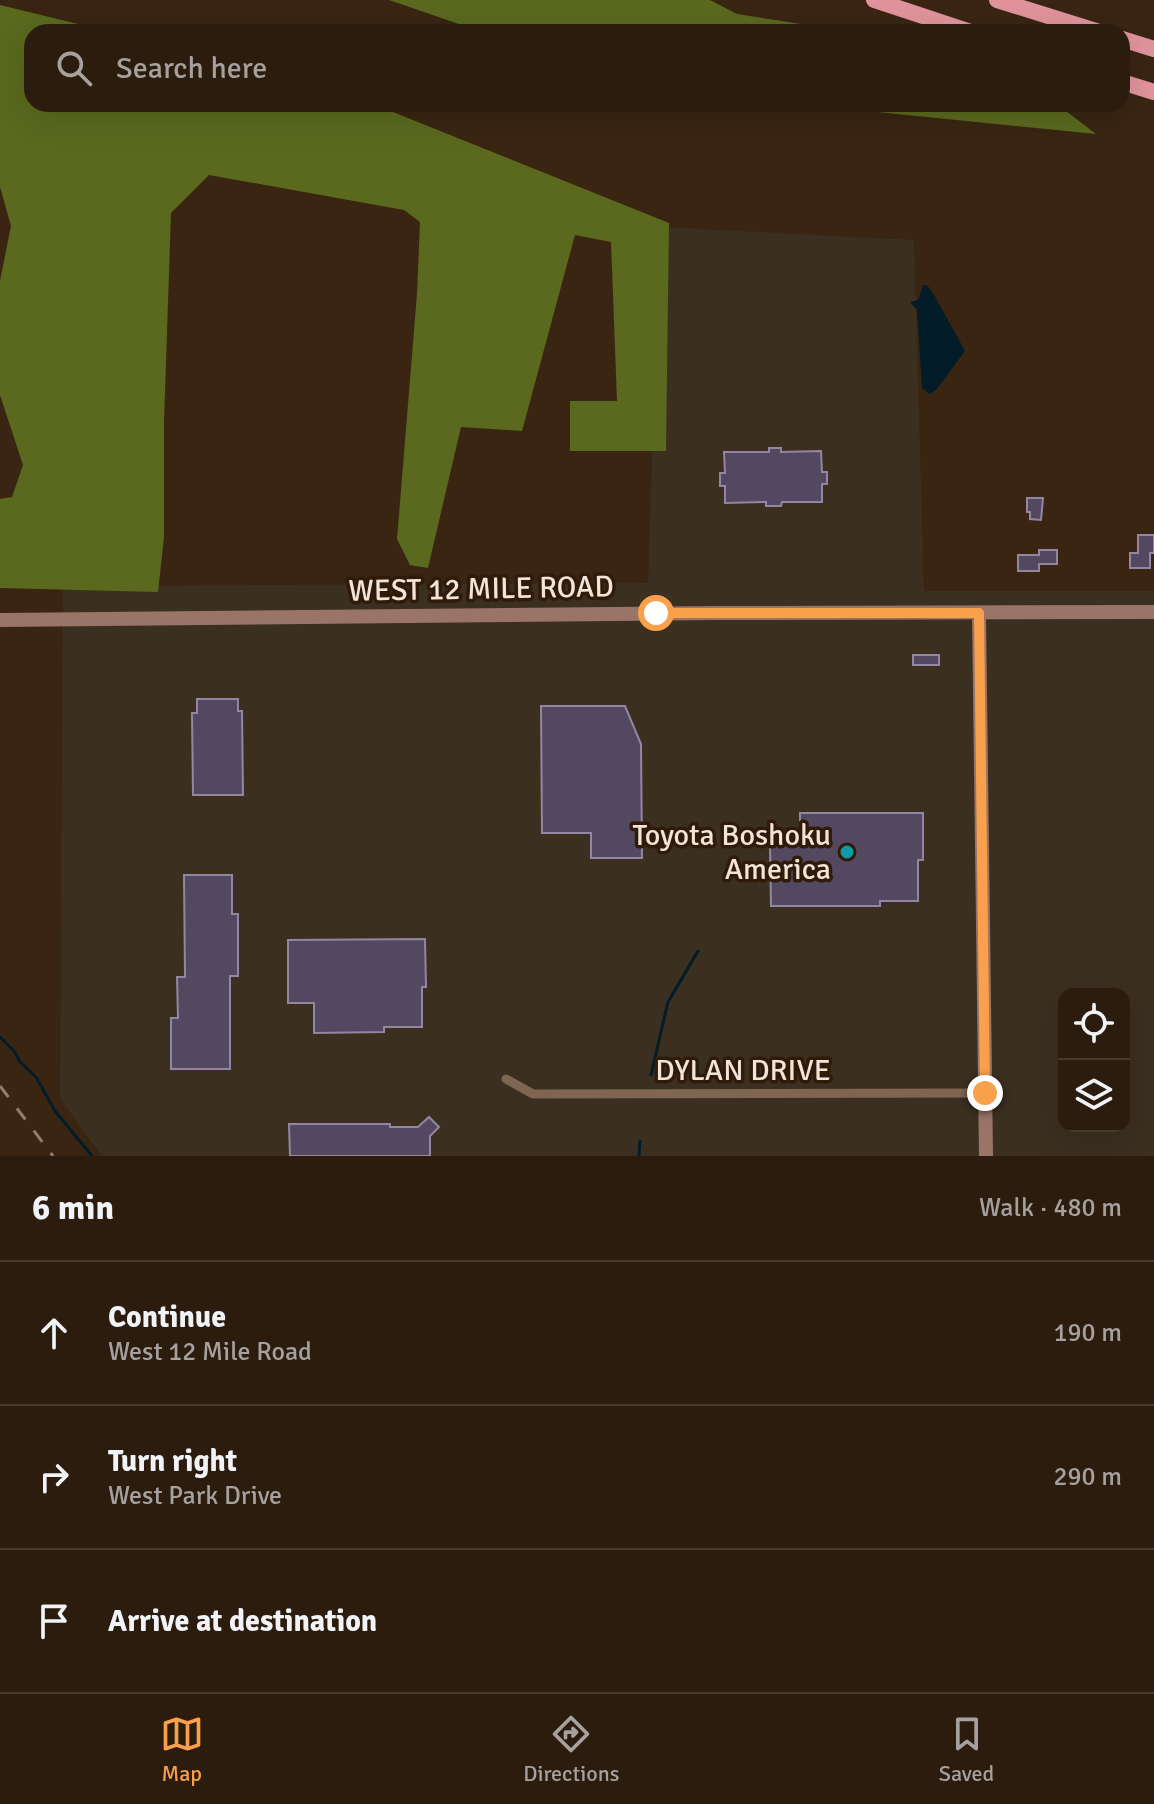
<!DOCTYPE html>
<meta charset="utf-8">
<style>
:root{--surface:#2b1c0e;--page:#37291c;--text:#f1f3f6;--muted:#a6a19e;--line:#473a2e;--accent:#f9a04d}
body{margin:0;font-family:Signika,sans-serif;background:var(--page);color:var(--text)}
.controls{position:absolute;right:24px;bottom:24px;display:grid;overflow:hidden;border-radius:16px;box-shadow:0 8px 32px #0002}
.controls button{width:72px;height:72px;display:grid;place-items:center;padding:0;border:0;border-bottom:2px solid var(--line);background:var(--surface);color:var(--text);font:40px sans-serif}
.stop{position:absolute;width:24px;height:24px;margin:-18px;border:6px solid #f9a04d;border-radius:50%;background:#fff}
.stop.end{background:#f9a04d;border-color:#fff;box-shadow:0 2px 8px #0008}
.list{margin:0;padding:0;list-style:none}
h2{display:flex;justify-content:space-between;align-items:center;height:104px;margin:0;padding:0 32px;font-size:34px}
h2 small{font-size:26px;font-weight:400;color:var(--muted)}
.list li{display:grid;grid-template-columns:52px 1fr auto;gap:24px;align-items:center;box-sizing:border-box;height:144px;padding:0 32px;border-top:2px solid var(--line)}
.list b{display:block;font-size:30px;white-space:nowrap}
.list p{margin:0;font-size:26px;white-space:nowrap;color:var(--muted)}
.list em{font-size:26px;font-style:normal;color:var(--muted)}
.icon{flex:none;width:44px;height:44px;fill:none;stroke:currentColor;stroke-width:2;stroke-linecap:round;stroke-linejoin:round}
.map{position:relative;flex:none;width:1154px;height:1156px;overflow:hidden}
.search{position:absolute;background:var(--surface);box-shadow:0 8px 32px #0002;left:24px;right:24px;top:24px;height:88px;display:flex;align-items:center;gap:20px;box-sizing:border-box;padding:0 28px;border-radius:24px;color:var(--muted);font-size:30px}
.sheet{height:536px;background:var(--surface)}
nav{display:flex;justify-content:space-around;align-items:center;box-sizing:border-box;height:112px;border-top:2px solid var(--line);background:var(--surface);font-size:22px;color:var(--muted)}
nav a{display:grid;justify-items:center;gap:4px}
nav .on{color:var(--accent)}
.map>svg:first-child{display:block}
.industrial{fill:#3b2f20;fill-rule:evenodd}
.forest{fill:#5a691e}
.water{fill:#021c28}
.lines{fill:none;stroke-linecap:round;stroke-linejoin:round}
.stream{stroke:#021c28;stroke-width:3}
.building{fill:#544861;stroke:#9386a2;stroke-width:2}
.street{stroke:#7e6652;stroke-width:9}
.secondary{stroke:#9b7468;stroke-width:14}
.highway{stroke:#e0939d;stroke-width:16}
.rail{stroke:#8f7e6e;stroke-width:3;stroke-dasharray:14 14;stroke-linecap:butt}
.route{stroke:#f9a04d;stroke-width:10}
.culture-dot{fill:#0f9aa8;stroke:#2f1b08;stroke-width:3}
.labels{text-anchor:middle;dominant-baseline:central;stroke-width:7;stroke-linejoin:round;paint-order:stroke}
.street-label{font-size:30px;fill:#f1e4d8;stroke:#2f1b08}
.poi-label{font-size:30px;fill:#f1e4d8;stroke:#2f1b08;text-anchor:end}
</style>
<div class="map">
<svg width="1154" height="1156" viewBox="0 0 1154 1156">
<rect width="100%" height="100%" fill="#392512"/>
<path class="industrial" d="M659,227L914,240L924,591H1154V1156H102L60,1099L63,586L648,583ZM1064,994H1124V1126H1064Z"/>
<path class="forest" d="M389,0H710L737,14L827,28L839,32H482Z
M0,5L78,24L87,32H32V104H373L669,223L666,451H570V401H617L611,242L575,235L522,431L461,427L428,568L410,565L397,539L417,294L420,222L404,210L209,175L171,213L164,422V537L158,592L0,588V499L12,497L23,465L0,395V281L11,226L0,187Z
M798,104H1045L1066,111L1096,134Z"/>
<path class="water" d="M923,285H927L933,293L965,351L937,389L930,394L922,388L917,310L910,302L918,300Z"/>
<g class="lines">
<path class="stream" d="M0,1037L14,1051L20,1062L36,1077L55,1111L92,1156
M651,1075L668,1002L698,951
M639,1156L640,1141"/>
</g>
<path class="building" d="M769,448H781V452L821,451L822,472H827V484H822V502H782L781,506H766V502L725,503V486H720V473H725L724,452H769Z
M1027,498H1043L1041,520L1030,519V512H1027Z
M1138,535H1154V553H1150V568H1130V553H1138Z
M1039,550H1057V564H1039V571H1018V555H1039Z
M913,655H939V665H913Z
M197,699H238V711H242L243,795H193L192,713H197Z
M541,706H625L641,744L642,858H591V833H542Z
M800,813H923V860H918V901H880V906H771L770,845H800Z
M184,875H232V914H238V976H230V1069H171V1018H178L177,977H185Z
M425,939L426,987H422V1027H384V1032L314,1033V1003H288V940Z
M429,1117L439,1127L430,1136V1156H290L289,1124H390V1127H418Z"/>
<g class="lines">
<path class="street" d="M506,1079L533,1094L985,1093"/>
<path class="secondary" d="M979,613L986,1156
M0,620L717,613L1154,612"/>
<path class="highway" d="M874,0L971,32
M997,0L1099,32
M1122,39L1154,49
M1122,82L1154,92"/>
<path class="rail" d="M0,1086L53,1156"/>
</g>
<g class="lines">
<path class="route" d="M656,613H979L985,1093"/>
</g>
<circle class="culture-dot" cx="847" cy="852" r="8"/>
<g class="labels">
<g class="street-label">
<text transform="translate(481 589) rotate(-1)">WEST 12 MILE ROAD</text>
<text x="743" y="1070">DYLAN DRIVE</text>
</g>
<g class="poi-label">
<text x="831" y="835">Toyota Boshoku<tspan x="831" dy="34">America</tspan></text>
</g>
</g>
</svg>
<div class="controls">
<button><svg class="icon" aria-label="locate" viewBox="0 0 24 24"><circle cx="12" cy="12" r="6"/><path d="M12 2v4M12 18v4M2 12h4M18 12h4"/></svg></button>
<button><svg class="icon" aria-label="layers" viewBox="0 0 24 24"><path d="M12 4l9 5-9 5-9-5zM3 14l9 5 9-5"/></svg></button>
</div>
<div class="stop" style="left:656px;top:613px"></div>
<div class="stop end" style="left:985px;top:1093px"></div>
<div class="search"><svg class="icon" aria-label="search" viewBox="0 0 24 24"><circle cx="10" cy="10" r="6"/><path d="M15 15l6 6"/></svg>Search here</div>
</div>
<section class="sheet">
<h2>6 min<small>Walk · 480 m</small></h2>
<ul class="list">
<li><svg class="icon" aria-label="ahead" viewBox="0 0 24 24"><path d="M12 20V5M6 11l6-6 6 6"/></svg><div><b>Continue</b><p>West 12 Mile Road</p></div><em>190 m</em></li>
<li><svg class="icon" aria-label="right" viewBox="0 0 24 24"><path d="M7 20v-9h11M14 6l5 5-5 5"/></svg><div><b>Turn right</b><p>West Park Drive</p></div><em>290 m</em></li>
<li><svg class="icon" aria-label="arrive" viewBox="0 0 24 24"><path d="M6 21V4h12l-3 4 3 4H6"/></svg><div><b>Arrive at destination</b></div></li>
</ul>
</section>
<nav>
<a class="on"><svg class="icon" aria-label="map" viewBox="0 0 24 24"><path d="M3 6l6-2 6 2 6-2v14l-6 2-6-2-6 2zM9 4v14M15 6v14"/></svg>Map</a>
<a><svg class="icon" aria-label="directions" viewBox="0 0 24 24"><path d="M12 3l9 9-9 9-9-9zM9 14v-3h6M13 9l2 2-2 2"/></svg>Directions</a>
<a><svg class="icon" aria-label="saved" viewBox="0 0 24 24"><path d="M7 4h10v16l-5-4-5 4z"/></svg>Saved</a>
</nav>
